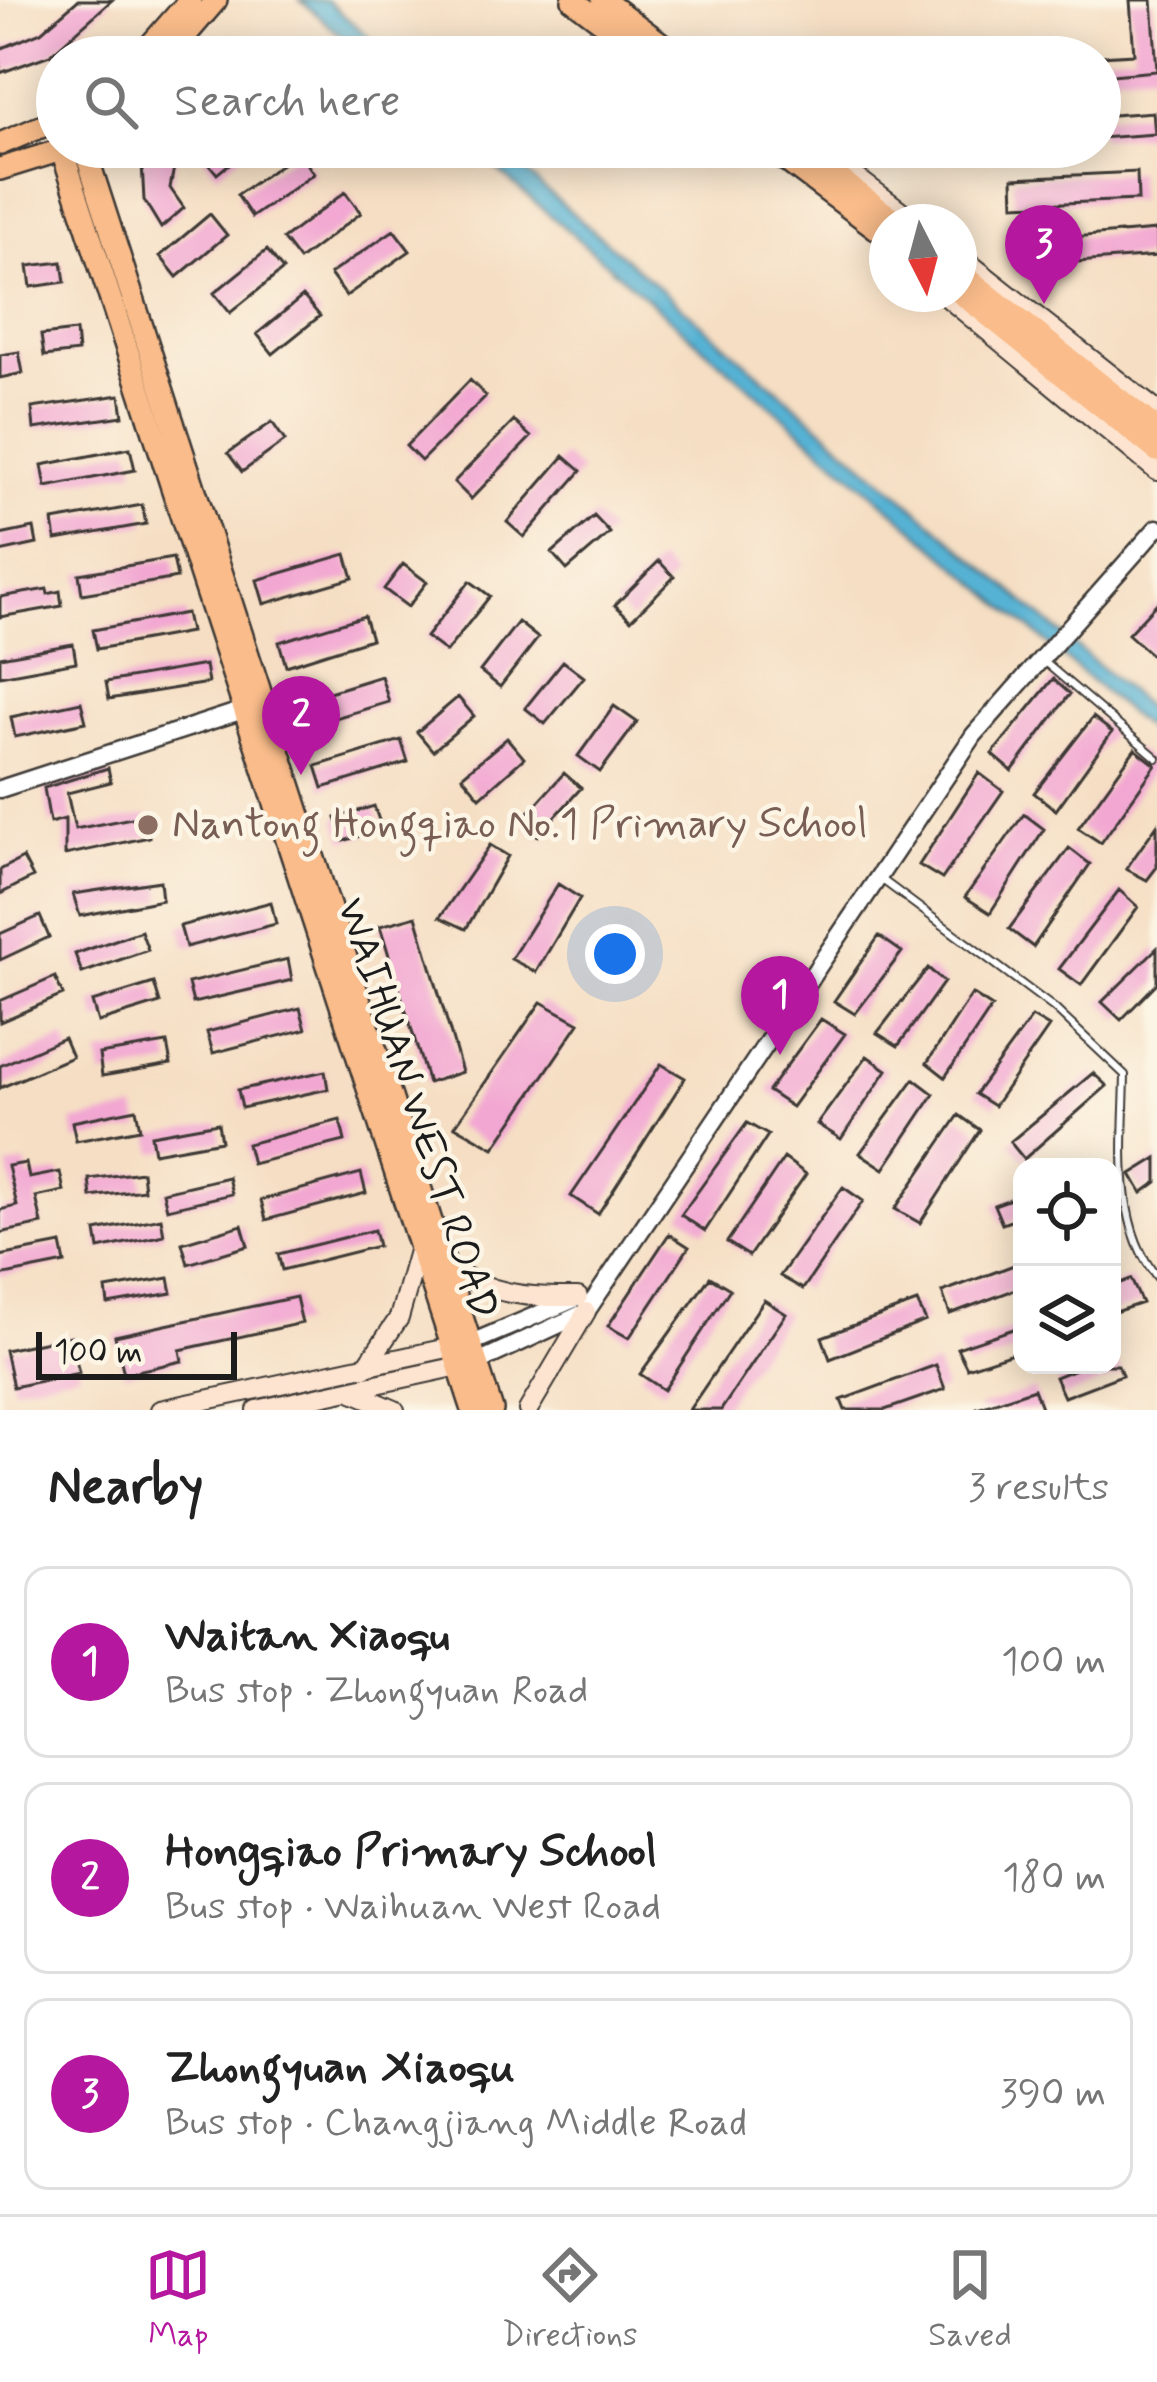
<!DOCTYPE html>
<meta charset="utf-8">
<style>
:root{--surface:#fff;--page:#f2f2f2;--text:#222;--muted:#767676;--line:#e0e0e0;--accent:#b5179e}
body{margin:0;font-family:Mynerve,sans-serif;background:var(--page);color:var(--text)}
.controls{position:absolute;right:36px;bottom:36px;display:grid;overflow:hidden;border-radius:24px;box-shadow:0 6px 30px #0003}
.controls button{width:108px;height:108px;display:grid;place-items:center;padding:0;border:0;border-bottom:3px solid var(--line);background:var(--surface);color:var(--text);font:60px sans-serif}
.compass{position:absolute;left:869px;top:204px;width:108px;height:108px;border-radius:50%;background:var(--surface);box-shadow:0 6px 30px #0003;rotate:174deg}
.scale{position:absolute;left:36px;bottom:30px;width:201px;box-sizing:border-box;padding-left:12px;border:6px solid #1c1c1c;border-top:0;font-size:33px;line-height:42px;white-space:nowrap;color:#1c1c1c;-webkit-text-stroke:9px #fcf5e5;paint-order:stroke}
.you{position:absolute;left:615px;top:954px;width:42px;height:42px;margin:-30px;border:9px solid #fff;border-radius:50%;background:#1a73e8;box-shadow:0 0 0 18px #1a73e833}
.badge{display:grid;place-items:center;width:78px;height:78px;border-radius:50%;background:var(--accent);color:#fff;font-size:39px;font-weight:700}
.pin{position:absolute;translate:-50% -99px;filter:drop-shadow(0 3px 6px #0008)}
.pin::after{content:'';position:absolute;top:63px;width:42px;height:36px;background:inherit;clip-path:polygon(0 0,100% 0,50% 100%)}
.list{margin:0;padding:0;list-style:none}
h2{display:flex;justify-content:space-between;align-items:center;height:156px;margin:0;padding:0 48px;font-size:51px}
h2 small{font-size:39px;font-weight:400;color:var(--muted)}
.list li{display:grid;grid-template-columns:78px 1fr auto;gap:36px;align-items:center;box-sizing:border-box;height:192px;margin:0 24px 24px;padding:0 24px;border:3px solid var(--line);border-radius:24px}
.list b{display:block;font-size:45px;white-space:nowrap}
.list p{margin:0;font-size:39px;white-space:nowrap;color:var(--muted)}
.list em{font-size:39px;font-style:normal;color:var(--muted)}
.icon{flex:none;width:66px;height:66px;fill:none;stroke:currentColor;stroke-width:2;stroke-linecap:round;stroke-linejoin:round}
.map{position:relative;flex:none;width:1157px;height:1410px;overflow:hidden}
.search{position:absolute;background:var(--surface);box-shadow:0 6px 30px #0003;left:36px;right:36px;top:36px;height:132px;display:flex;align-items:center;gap:30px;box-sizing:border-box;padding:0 42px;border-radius:66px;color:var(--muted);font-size:45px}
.sheet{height:804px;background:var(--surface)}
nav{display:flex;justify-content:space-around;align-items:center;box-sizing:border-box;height:168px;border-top:3px solid var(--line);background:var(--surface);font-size:33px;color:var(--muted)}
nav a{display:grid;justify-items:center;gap:6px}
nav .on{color:var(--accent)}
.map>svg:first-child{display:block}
.water{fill:#56b2d4;stroke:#396778;stroke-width:3}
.building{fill:#f2a7d2}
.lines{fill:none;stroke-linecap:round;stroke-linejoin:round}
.service-casing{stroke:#3d3935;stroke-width:10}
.tertiary-casing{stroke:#3d3935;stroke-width:21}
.secondary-casing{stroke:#3d3935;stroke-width:22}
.primary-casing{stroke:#3d3935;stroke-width:26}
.trunk-casing{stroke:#3d3935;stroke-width:26}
.service{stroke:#fff;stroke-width:6}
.tertiary{stroke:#fff;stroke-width:16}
.secondary{stroke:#fde4d0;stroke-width:18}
.primary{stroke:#f9bc8a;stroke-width:21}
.trunk{stroke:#f9bc8a;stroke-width:21}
.education-dot{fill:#8d6e63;stroke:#fcf5e5;stroke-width:4.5}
.labels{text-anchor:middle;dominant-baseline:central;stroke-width:9;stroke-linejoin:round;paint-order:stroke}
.education-label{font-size:42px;fill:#785e54;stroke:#fcf5e5;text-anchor:start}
.street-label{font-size:42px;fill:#1c1c1c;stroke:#fcf5e5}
</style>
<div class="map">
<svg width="1157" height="1410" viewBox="0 0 1157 1410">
<rect width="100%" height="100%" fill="#fcf5e5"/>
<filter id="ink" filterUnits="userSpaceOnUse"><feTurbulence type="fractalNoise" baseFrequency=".00833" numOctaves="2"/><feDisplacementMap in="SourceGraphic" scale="24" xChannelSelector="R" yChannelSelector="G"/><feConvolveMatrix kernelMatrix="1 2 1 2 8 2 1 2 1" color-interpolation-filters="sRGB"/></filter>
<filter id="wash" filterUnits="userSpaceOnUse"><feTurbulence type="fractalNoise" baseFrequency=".004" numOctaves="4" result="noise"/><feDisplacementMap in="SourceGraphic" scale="48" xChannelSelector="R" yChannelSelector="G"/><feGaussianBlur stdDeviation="2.7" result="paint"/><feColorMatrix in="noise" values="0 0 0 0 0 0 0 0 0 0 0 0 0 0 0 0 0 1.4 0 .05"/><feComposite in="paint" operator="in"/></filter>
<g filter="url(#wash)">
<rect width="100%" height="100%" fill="#f5dec3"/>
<path class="water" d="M300,0H326L392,57H366Z
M471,147H496L1157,716V738Z"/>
<g id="blocks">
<path class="building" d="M78,0H112L50,55L0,73V49L41,32Z
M1130,0H1152L1157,71L1100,76V56L1134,54Z
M1153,112L1155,134L1100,138V116Z
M147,147H178L170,188L184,208L161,228L144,200L142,163Z
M208,147H250L217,174L200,153Z
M299,152L314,174L252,217L237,195Z
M1137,172L1138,200L1014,205L1013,178Z
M345,192L361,213L299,260L283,239Z
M210,214L227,235L177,277L160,256Z
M394,230L410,251L346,296L330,274Z
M1157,230V256L1063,263L1061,238Z
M267,250L283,270L230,313L214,293Z
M62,262L65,282L31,287L28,266Z
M303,296L320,316L273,354L257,334Z
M76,331L78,352L44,356L41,335Z
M19,352L23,373L0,378V355Z
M470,380L486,396L421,461L406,446Z
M120,395L123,416L34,429L32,408Z
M514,421L531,437L471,499L454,482Z
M272,422L285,441L242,472L228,453Z
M130,448L135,470L46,487L42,465Z
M564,456L581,471L524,537L507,522Z
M142,505L146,524L56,540L53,521Z
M594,516L610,533L567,570L552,553Z
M34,528L37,544L0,552V535Z
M346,554L353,578L264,604L257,580Z
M173,558L177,578L82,594L79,574Z
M659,561L674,577L631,620L615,605Z
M403,564L427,582L408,607L384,589Z
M470,581L490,596L446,652L426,637Z
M47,589L48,594L60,591L62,606L0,617V597Z
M1157,603V660L1128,634Z
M186,613L190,632L97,649L93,630Z
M364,616L371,639L286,666L279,642Z
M518,622L538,638L500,687L480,671Z
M73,644L76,662L0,676V657Z
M563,661L584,677L545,724L525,708Z
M205,665L208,683L109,699L106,682Z
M381,676L389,702L305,727L297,702Z
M1053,679L1070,694L1012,771L992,754Z
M458,697L474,716L433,751L417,732Z
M81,702L86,722L15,737L11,717Z
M614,706L637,722L600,772L578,756Z
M1093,717L1112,732L1056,810L1034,793Z
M507,738L524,758L480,797L462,776Z
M401,740L408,762L323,788L316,766Z
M1135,749L1156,765L1101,843L1078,828Z
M108,768L111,782L67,793L75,829L147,815L149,837L65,855V819L50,823L44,788Z
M564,773L581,788L538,836L521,821Z
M979,773L1003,791L942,879L919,865Z
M374,806L382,829L344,841L336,818Z
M1024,814L1044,829L990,913L965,897Z
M1157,825V867L1147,880L1126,869Z
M490,845L508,856L466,929L440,917Z
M1069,848L1090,864L1033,947L1009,929Z
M23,858L33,877L0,894V870Z
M160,881L162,900L80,916L73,894Z
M558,884L580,898L536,972L511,959Z
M1119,890L1138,907L1081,985L1059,969Z
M271,902L276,924L186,947L180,926Z
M40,916L49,937L0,960V934Z
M416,916L462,1072L428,1083L380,926Z
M141,931L148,950L82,973L75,954Z
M879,936L902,952L855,1014L834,1001Z
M1157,948V983L1121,1020L1102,1002Z
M288,959L292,980L193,1003L188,983Z
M928,968L944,982L898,1046L877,1033Z
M55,977L63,995L0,1022V1001Z
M154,983L160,1003L98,1022L92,1002Z
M972,994L992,1007L945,1077L927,1063Z
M541,1002L579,1023L494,1148L455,1126Z
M300,1008L306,1029L213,1053L207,1032Z
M1032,1017L1049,1027L994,1106L975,1094Z
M821,1019L845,1034L792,1107L768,1091Z
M64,1038L72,1057L0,1088V1066Z
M167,1043L171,1064L102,1076L99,1054Z
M867,1056L887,1070L841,1139L817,1124Z
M661,1064L685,1078L598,1214L571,1196Z
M325,1071L328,1089L242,1108L238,1090Z
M1093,1073L1107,1086L1024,1159L1010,1142Z
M914,1079L934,1094L884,1169L860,1153Z
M136,1109L140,1129L76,1141L72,1122Z
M959,1115L980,1130L920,1223L895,1209Z
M340,1120L345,1141L252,1164L247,1144Z
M218,1123L221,1141L154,1153L151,1135Z
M747,1123L768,1135L705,1231L681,1215Z
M784,1158L806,1174L749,1256L727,1242Z
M1157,1158V1182L1142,1193L1131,1174Z
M26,1163L29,1178L60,1172L64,1191L36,1197L42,1224L0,1233V1210L17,1206L8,1166Z
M142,1172L144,1190L91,1197L89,1179Z
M361,1173L366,1193L266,1220L261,1200Z
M228,1177L232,1194L167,1209L163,1192Z
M843,1187L863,1201L803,1289L780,1276Z
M1022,1195V1217L1002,1224L994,1205Z
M161,1218L164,1235L99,1249L96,1231Z
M242,1225L248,1246L188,1264L182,1243Z
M374,1230L378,1246L282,1270L278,1254Z
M669,1234L689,1247L629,1338L608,1326Z
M61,1244L65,1263L0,1276V1256Z
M1022,1262V1287L950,1314L942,1292Z
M710,1277L730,1289L664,1390L640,1374Z
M169,1278L172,1293L108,1304L106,1289Z
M1131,1279L1142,1303L1112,1313V1286Z
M296,1297L302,1323L180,1350L182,1361L124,1374L115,1336Z
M764,1300L786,1314L721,1410H689Z
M917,1302L926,1321L830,1359L822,1337Z
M1022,1326V1350L967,1368L957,1348Z
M71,1336L79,1373L13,1387L5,1350Z
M936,1365L945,1389L885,1410H845L841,1400Z
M1085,1365H1118L1122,1375L1064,1397L1055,1377Z
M1034,1389L1042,1410H977V1408Z"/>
</g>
</g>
<g filter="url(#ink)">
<use href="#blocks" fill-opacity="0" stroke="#3d3935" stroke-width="3"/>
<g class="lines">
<g class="service-casing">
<path id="service" d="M1041,659L1157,758
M881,879L1054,1008L1125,1075C1124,1141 1113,1224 1157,1277"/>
</g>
<g class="tertiary-casing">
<path id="tertiary" d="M0,789L256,706
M471,1343L577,1298
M478,1362L586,1312L974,735L1157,528"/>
</g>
<g class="secondary-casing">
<path id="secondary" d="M816,147L916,222
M959,255L1157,411
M943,294L1157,471
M446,1265C489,1295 526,1298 578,1297
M365,1368L399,1318L420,1244
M353,1392L395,1410
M160,1410L466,1344
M257,1410L473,1363
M528,1410L586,1312"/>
</g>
<g class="primary-casing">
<path id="primary" d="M140,57L190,0
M167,57L216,0
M0,144L57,120
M61,147L473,1410
M84,147L492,1410
M0,169L71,147"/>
</g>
<g class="trunk-casing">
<path id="trunk" d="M573,0L648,57
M603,0L679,57
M768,147L887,236
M798,147L897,222
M959,271L1157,429
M959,292L1157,451"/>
</g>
<use href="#service" class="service"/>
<use href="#tertiary" class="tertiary"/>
<use href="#secondary" class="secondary"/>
<use href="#primary" class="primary"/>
<use href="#trunk" class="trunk"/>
</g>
</g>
<circle class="education-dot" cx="148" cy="825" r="12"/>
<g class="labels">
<g class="education-label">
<text x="172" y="825">Nantong Hongqiao No.1 Primary School</text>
</g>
<g class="street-label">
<text transform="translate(416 1109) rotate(72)">WAIHUAN WEST ROAD</text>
</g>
</g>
</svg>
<div class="controls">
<button><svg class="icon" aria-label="locate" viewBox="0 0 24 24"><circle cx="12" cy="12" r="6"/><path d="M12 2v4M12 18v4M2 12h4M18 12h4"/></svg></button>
<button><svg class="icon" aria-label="layers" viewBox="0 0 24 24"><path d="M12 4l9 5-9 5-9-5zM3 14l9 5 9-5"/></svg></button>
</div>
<svg class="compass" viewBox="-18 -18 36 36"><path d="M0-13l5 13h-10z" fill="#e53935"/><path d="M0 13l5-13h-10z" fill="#767676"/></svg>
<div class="scale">100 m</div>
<div class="you"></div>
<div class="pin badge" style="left:780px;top:1055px">1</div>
<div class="pin badge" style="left:301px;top:775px">2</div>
<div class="pin badge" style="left:1044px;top:304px">3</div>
<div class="search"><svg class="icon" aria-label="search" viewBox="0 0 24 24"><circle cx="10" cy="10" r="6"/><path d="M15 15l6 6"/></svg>Search here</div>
</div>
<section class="sheet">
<h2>Nearby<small>3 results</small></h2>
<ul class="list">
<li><span class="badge">1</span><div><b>Waitan Xiaoqu</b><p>Bus stop · Zhongyuan Road</p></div><em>100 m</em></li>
<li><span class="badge">2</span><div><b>Hongqiao Primary School</b><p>Bus stop · Waihuan West Road</p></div><em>180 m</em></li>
<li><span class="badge">3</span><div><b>Zhongyuan Xiaoqu</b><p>Bus stop · Changjiang Middle Road</p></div><em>390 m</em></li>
</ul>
</section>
<nav>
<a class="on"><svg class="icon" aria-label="map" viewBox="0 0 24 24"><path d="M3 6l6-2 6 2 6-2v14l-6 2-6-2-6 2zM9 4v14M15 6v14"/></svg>Map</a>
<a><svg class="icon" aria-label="directions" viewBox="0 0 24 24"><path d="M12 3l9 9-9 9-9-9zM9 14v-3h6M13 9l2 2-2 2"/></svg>Directions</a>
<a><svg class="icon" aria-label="saved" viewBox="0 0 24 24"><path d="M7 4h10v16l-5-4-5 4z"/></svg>Saved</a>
</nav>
